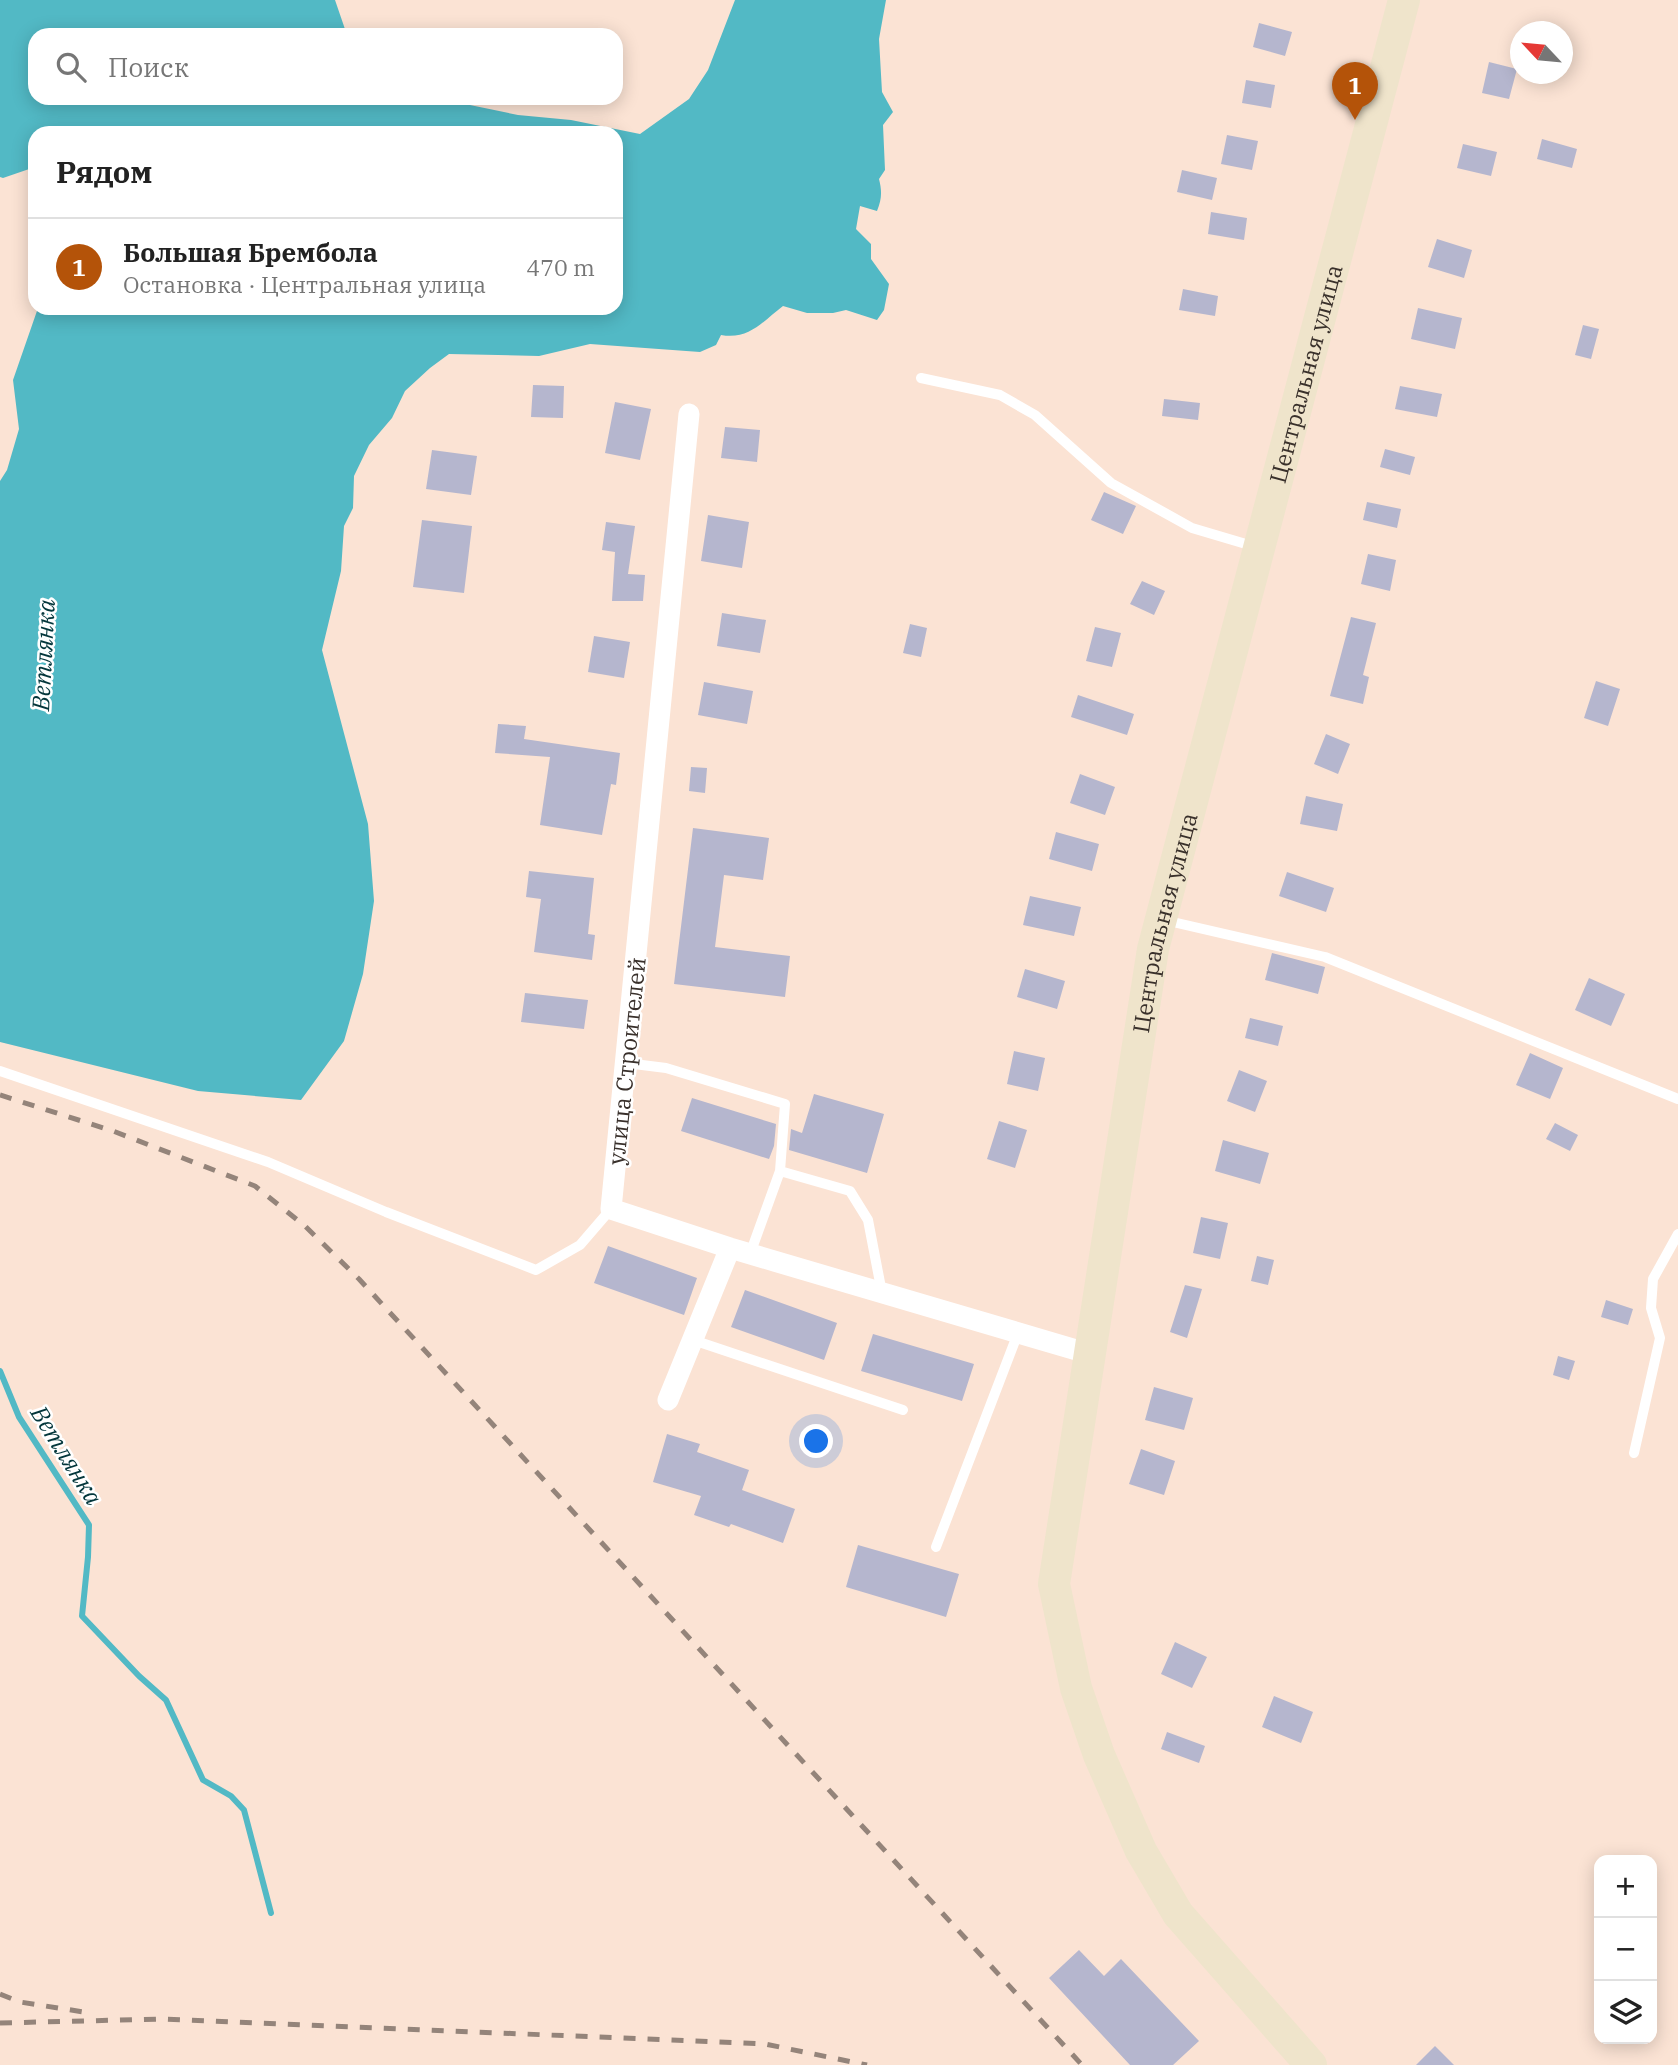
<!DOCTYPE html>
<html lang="ru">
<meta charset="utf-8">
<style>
:root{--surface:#fff;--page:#f6f6f6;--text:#222;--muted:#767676;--line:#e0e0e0;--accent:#b45309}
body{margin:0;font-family:"IBM Plex Serif",serif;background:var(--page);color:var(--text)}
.controls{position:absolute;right:21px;bottom:21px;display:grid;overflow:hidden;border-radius:14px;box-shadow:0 4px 18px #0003}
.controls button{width:63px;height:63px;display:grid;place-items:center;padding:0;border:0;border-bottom:2px solid var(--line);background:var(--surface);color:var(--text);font:35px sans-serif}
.compass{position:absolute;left:1510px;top:21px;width:63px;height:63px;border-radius:50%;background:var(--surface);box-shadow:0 4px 18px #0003;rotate:296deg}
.you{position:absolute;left:817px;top:1442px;width:24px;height:24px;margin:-18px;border:5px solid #fff;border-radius:50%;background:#1a73e8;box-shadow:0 0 0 10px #1a73e833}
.badge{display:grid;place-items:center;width:46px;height:46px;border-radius:50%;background:var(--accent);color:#fff;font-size:23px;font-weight:700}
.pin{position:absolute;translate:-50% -58px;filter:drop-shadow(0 2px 4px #0008)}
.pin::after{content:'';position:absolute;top:37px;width:24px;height:21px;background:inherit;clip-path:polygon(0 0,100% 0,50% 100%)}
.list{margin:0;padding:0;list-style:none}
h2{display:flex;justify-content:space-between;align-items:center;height:91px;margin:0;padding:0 28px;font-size:30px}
h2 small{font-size:23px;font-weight:400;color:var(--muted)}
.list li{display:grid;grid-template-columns:46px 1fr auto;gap:21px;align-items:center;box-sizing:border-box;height:98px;padding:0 28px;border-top:2px solid var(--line)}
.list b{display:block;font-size:26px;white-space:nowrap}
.list p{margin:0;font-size:23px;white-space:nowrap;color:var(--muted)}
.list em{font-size:23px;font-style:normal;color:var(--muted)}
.icon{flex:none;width:38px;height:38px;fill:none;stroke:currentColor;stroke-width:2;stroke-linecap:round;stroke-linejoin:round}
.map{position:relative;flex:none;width:1678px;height:2065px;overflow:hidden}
.search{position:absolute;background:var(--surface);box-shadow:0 4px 18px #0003;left:28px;top:28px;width:595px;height:77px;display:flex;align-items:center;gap:18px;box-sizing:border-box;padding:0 24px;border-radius:21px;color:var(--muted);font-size:26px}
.panel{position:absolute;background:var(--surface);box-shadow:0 4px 18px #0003;left:28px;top:126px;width:595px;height:189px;border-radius:21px}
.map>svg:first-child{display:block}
.water{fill:#52b9c5}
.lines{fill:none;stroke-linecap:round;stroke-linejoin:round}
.stream{stroke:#52b9c5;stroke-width:6}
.building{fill:#b5b6ce}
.service{stroke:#fff;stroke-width:10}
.minor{stroke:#fff;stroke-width:21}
.secondary{stroke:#efe4cb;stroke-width:32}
.rail{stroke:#94847a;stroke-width:5;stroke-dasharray:12 12;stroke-linecap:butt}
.labels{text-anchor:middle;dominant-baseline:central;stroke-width:5;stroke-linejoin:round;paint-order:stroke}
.street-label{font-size:23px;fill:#39302b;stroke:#fff}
.water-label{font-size:24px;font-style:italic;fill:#03363b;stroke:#fff}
</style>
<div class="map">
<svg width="1678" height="2065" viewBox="0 0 1678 2065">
<rect width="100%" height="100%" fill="#fbe3d4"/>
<path class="water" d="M0,0H335L347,35H35V98H436L518,115L571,120L640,134L689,99L708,70L735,0H886L879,39L882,92L893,112L883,125L885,170L879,179C882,191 882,199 877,211L860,206L856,229L871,244V259L889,284L884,310L877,320L846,310L833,313H807L783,306C762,322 749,340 721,335L716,345L700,352L590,344L539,356L449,354L430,368L405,391L392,418L369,445L354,476L353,508L344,526L341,571L322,650L368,824L374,901L363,974L344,1041L301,1100L198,1091L0,1042V481L7,470L19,429L13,380L38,308H616V133H35V167L3,178L0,177Z"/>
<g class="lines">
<path class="stream" d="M0,1371L19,1417L89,1525L88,1557L82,1616L139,1676L166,1700L203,1780L231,1796L244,1810L271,1913"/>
</g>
<path class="building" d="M1259,23L1292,32L1285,56L1253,47Z
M1489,62L1517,69L1509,99L1482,93Z
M1246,80L1275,85L1271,108L1242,103Z
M1227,135L1258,141L1252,170L1221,164Z
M1542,139L1577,149L1572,168L1537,159Z
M1463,144L1497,152L1491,176L1457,168Z
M1182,170L1217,178L1212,200L1177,192Z
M1211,212L1247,218L1244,240L1208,234Z
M1437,239L1472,250L1464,278L1428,267Z
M1183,289L1218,296L1215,316L1179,310Z
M1418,308L1462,318L1455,349L1411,339Z
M1583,325L1599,329L1591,359L1575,355Z
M533,385L564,386L563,418L531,417Z
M1400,386L1442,394L1437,417L1395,409Z
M1164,399L1200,403L1198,420L1162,416Z
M615,402L651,409L640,460L605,453Z
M725,427L760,430L757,462L721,458Z
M1385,449L1415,457L1410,475L1380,467Z
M432,450L477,456L471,495L426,489Z
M1104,492L1136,506L1123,534L1091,520Z
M1367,502L1401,509L1397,528L1363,520Z
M708,515L749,522L742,568L701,561Z
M422,520L472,526L464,593L413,587Z
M606,522L635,526L628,574L645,575L643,601H612L615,552L602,550Z
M1368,554L1396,560L1390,591L1361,584Z
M1142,581L1165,591L1154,615L1130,604Z
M722,613L766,620L760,653L717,646Z
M1351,617L1376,623L1363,675L1369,677L1363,704L1330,696Z
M910,624L927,628L921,657L903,653Z
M1095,627L1121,633L1112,667L1086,661Z
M594,636L630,642L624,678L588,672Z
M1596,681L1620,689L1608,726L1584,718Z
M704,682L753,691L747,724L698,715Z
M1078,695L1134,714L1127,735L1071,717Z
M498,724L526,726L524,739L620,753L616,785L611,784L602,835L540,825L550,757L495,753Z
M1326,734L1350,744L1338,774L1314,764Z
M691,767L707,768L705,793L689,791Z
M1080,774L1115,787L1105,815L1070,803Z
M1306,796L1343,804L1337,831L1300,824Z
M693,828L769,838L763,880L724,875L715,947L790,956L785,997L674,984Z
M1056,832L1099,844L1092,871L1049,859Z
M529,871L594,878L588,934L595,935L592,960L534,952L541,899L526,897Z
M1287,872L1334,888L1326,912L1279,896Z
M1030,896L1081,907L1074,936L1023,925Z
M1272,953L1325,967L1318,994L1265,980Z
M1025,969L1065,981L1057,1009L1017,997Z
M1589,978L1625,994L1611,1026L1575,1010Z
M525,993L588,1000L584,1029L521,1022Z
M1250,1018L1283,1026L1278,1046L1245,1038Z
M1014,1051L1045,1058L1038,1091L1007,1084Z
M1530,1053L1563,1068L1550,1099L1516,1085Z
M1239,1070L1267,1081L1255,1112L1227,1101Z
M814,1094L884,1114L867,1173L789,1150L791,1129L802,1133Z
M692,1098L776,1124L774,1146L769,1159L681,1131Z
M999,1121L1027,1130L1015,1168L987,1159Z
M1555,1123L1578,1135L1570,1151L1546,1139Z
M1223,1140L1269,1153L1260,1184L1215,1171Z
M1201,1217L1228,1223L1220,1259L1193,1253Z
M608,1246L697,1278L684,1315L594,1283Z
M1257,1256L1274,1260L1268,1285L1251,1281Z
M1185,1285L1202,1289L1187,1338L1170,1332Z
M745,1290L837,1323L824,1360L731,1327Z
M1606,1300L1633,1309L1628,1325L1601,1317Z
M873,1334L974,1364L962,1401L861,1371Z
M1558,1356L1575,1361L1569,1380L1553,1375Z
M1154,1387L1193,1398L1184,1430L1145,1420Z
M667,1434L700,1444L697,1452L749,1470L742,1490L795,1509L783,1543L731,1524L729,1527L694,1515L701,1496L653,1482Z
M1141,1449L1175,1461L1164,1495L1129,1484Z
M858,1545L959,1574L946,1617L846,1587Z
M1175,1642L1207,1657L1192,1688L1161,1674Z
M1274,1696L1313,1712L1301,1743L1262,1727Z
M1167,1732L1205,1746L1199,1763L1161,1749Z
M1079,1950L1104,1976L1121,1959L1199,2041L1173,2065H1130L1049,1978Z
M1435,2046L1454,2065H1416Z"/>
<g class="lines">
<path class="service" d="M921,378L1000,395L1035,415L1111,483L1192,528L1256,547
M1164,920L1325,957L1678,1099
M626,1063L666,1068L785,1104L780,1171
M0,1071L268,1162L386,1212L536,1270L580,1245L611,1209
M750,1254L780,1171L850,1191L868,1220L882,1293
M693,1340L903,1410
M1634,1453L1660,1338L1651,1308L1653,1279L1678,1234
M936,1547L1018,1333"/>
<path class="minor" d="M689,414L611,1209L730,1248L1090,1354
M668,1400L730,1248"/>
<path class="secondary" id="s1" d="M1311,2065L1178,1914L1141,1851L1099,1755L1076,1688L1054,1584L1153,949L1404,0"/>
<path class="rail" d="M0,1095L113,1131L255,1186L305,1226L359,1279L1082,2065
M0,1994L20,2002L90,2013
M0,2023L164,2019L765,2044L867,2065"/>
</g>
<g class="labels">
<g class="street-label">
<text stroke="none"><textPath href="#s1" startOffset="1794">Центральная улица</textPath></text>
<text stroke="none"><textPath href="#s1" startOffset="1227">Центральная улица</textPath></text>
<text transform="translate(626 1061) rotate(-84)">улица Строителей</text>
</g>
<g class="water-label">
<text transform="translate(43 655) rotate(-87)">Ветлянка</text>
<text transform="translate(67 1455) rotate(58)">Ветлянка</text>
</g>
</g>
</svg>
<div class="controls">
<button>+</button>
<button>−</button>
<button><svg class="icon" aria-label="layers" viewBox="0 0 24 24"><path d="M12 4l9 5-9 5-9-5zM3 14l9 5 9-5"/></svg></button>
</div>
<svg class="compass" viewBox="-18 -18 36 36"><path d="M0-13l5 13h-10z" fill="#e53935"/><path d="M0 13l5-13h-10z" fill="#767676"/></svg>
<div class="you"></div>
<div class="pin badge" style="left:1355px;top:120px">1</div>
<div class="search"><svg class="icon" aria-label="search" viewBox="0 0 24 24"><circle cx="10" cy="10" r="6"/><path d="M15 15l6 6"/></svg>Поиск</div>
<section class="panel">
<h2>Рядом<small></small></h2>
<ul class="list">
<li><span class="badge">1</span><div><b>Большая Брембола</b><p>Остановка · Центральная улица</p></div><em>470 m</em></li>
</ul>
</section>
</div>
